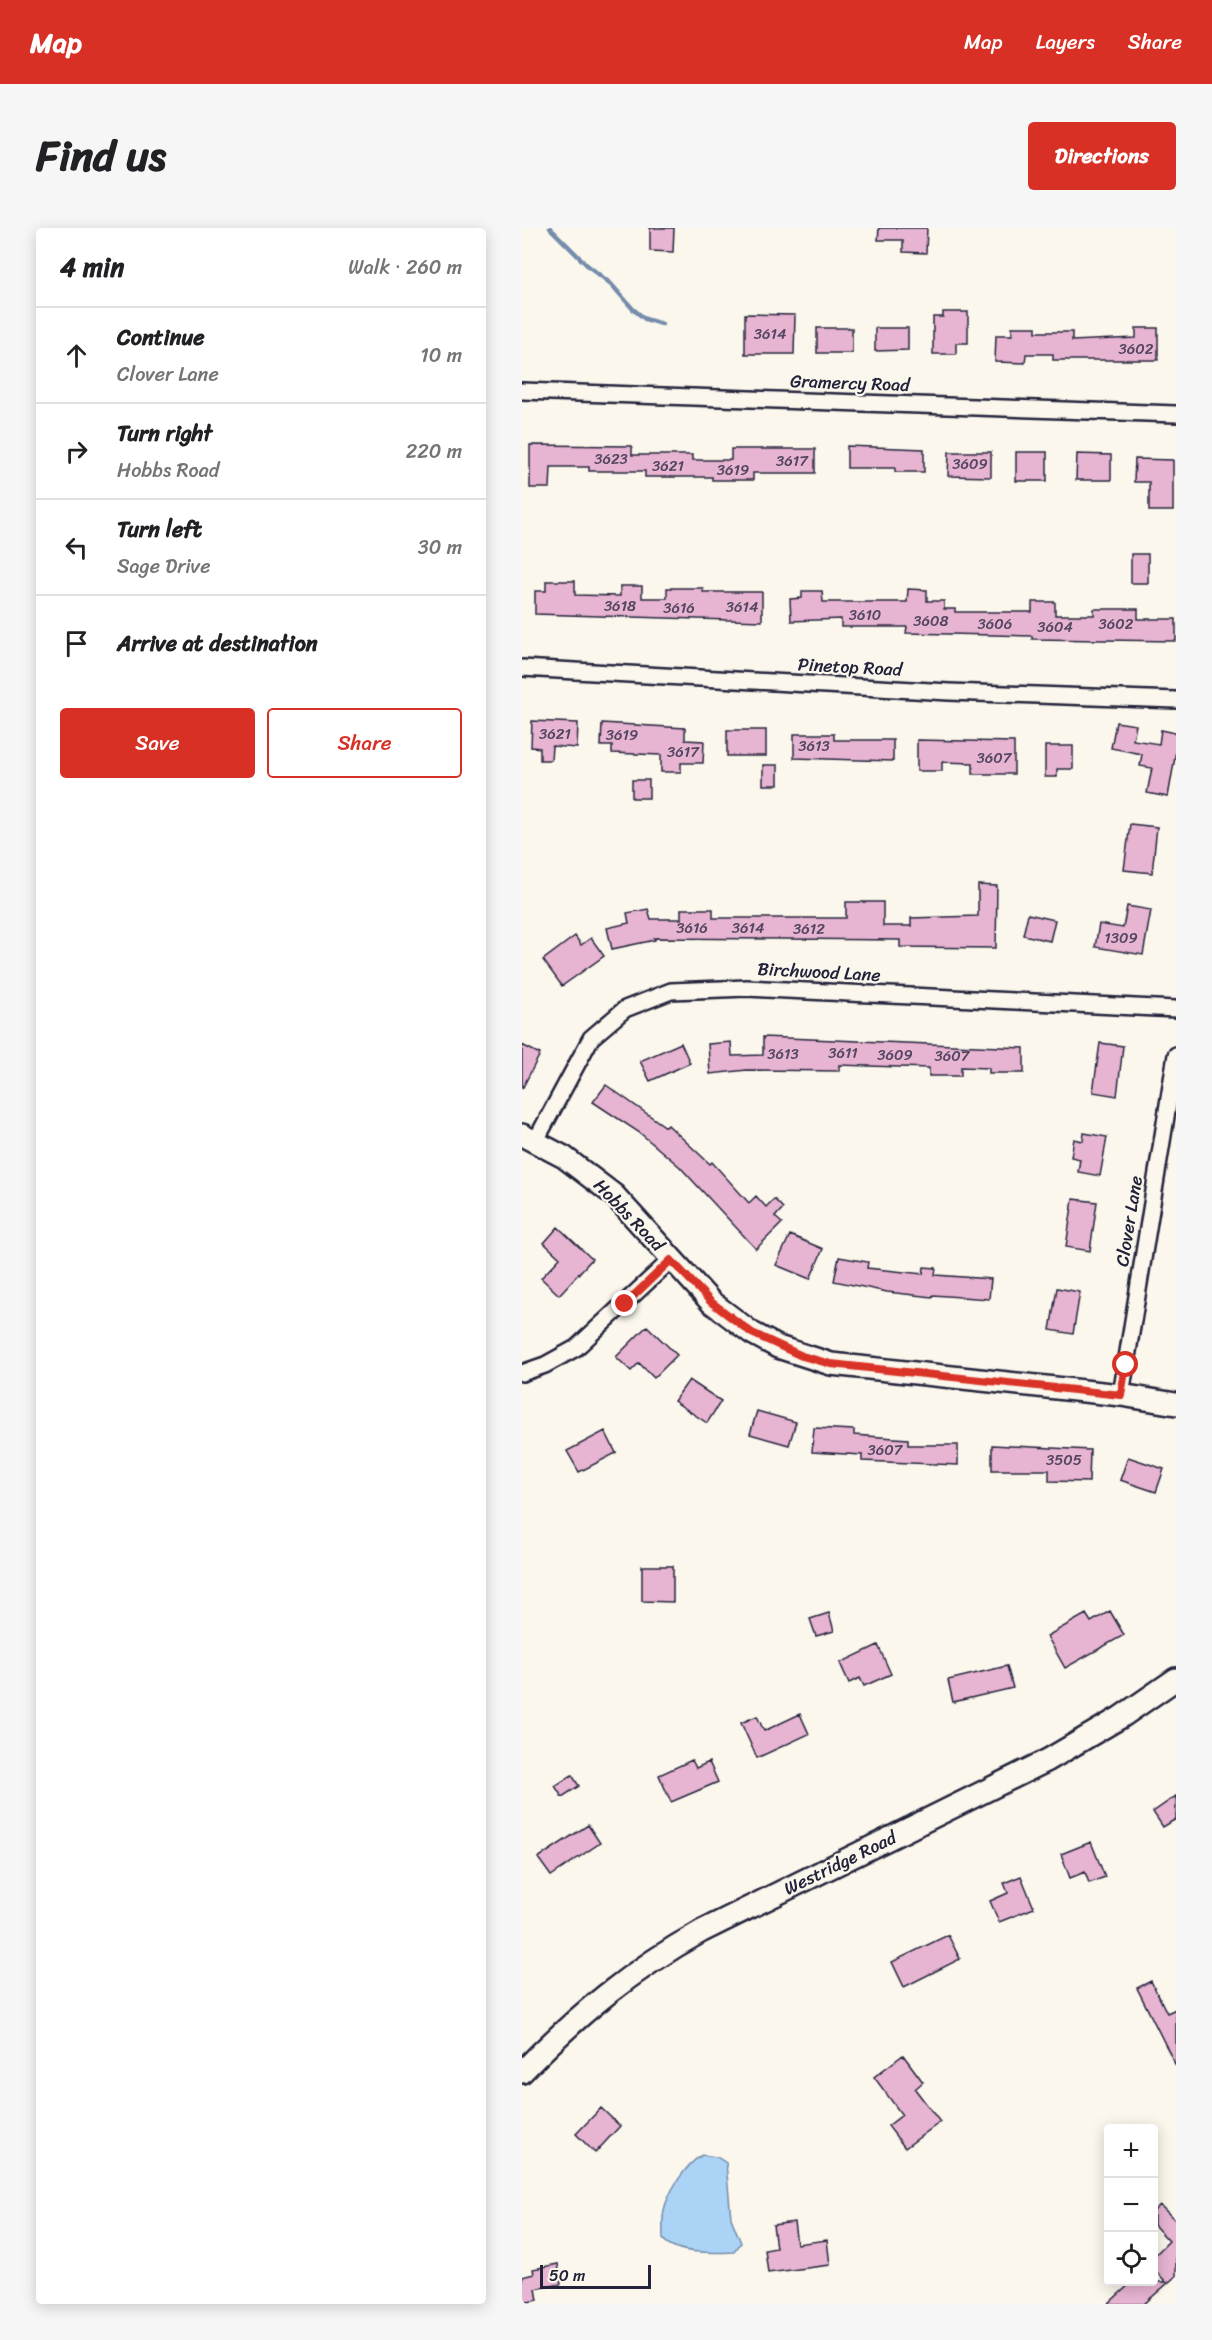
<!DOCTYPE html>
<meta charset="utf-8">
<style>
:root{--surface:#fff;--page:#f6f6f6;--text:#202124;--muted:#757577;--line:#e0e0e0;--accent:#d93025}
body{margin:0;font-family:Sriracha,sans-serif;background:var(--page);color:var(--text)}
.controls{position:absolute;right:18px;bottom:18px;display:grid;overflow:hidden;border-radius:6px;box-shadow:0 3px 15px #0003}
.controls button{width:54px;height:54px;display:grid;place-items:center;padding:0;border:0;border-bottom:2px solid var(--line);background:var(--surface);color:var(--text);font:30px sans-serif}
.scale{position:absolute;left:18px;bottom:15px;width:111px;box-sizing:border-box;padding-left:6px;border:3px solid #22223b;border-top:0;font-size:16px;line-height:21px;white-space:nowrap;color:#22223b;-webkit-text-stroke:4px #fbf7ec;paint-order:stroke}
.stop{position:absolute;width:18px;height:18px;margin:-14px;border:4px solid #d93025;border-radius:50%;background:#fff}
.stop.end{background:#d93025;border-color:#fff;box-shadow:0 2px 6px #0008}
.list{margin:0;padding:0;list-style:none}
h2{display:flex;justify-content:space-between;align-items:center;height:78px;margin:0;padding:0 24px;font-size:26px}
h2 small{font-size:20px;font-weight:400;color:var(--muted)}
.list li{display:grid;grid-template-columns:39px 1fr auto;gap:18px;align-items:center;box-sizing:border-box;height:96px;padding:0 24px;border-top:2px solid var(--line)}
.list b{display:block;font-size:22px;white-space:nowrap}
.list p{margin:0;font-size:20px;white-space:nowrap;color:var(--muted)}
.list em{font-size:20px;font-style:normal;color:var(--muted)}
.actions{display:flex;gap:12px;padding:18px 24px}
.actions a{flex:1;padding:14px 0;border:2px solid var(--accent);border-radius:6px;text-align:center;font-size:21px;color:var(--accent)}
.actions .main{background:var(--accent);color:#fff}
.icon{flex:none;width:33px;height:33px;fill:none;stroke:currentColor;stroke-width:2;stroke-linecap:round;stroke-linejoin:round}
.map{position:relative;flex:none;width:654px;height:2076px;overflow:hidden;border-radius:6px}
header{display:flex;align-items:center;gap:36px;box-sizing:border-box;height:84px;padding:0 30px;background:var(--accent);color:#fff}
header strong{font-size:28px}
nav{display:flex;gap:33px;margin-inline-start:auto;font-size:21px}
.intro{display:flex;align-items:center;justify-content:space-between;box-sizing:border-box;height:144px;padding:0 36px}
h1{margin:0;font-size:42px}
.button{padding:15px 27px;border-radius:6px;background:var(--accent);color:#fff;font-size:21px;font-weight:700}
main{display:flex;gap:36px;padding:0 36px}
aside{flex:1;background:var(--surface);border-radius:6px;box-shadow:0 3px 15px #0003}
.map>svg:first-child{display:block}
.water{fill:#abd3f5;stroke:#748cab;stroke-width:1.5}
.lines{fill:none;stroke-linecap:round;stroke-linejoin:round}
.stream{stroke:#748cab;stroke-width:4.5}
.building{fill:#e7b4d2;stroke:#22223b;stroke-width:1.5}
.street-casing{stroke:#22223b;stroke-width:20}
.secondary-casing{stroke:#22223b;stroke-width:26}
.street{stroke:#fbf7ec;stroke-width:15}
.secondary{stroke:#fbf7ec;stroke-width:21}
.route{stroke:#d93025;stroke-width:8}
.labels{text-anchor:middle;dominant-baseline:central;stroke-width:4.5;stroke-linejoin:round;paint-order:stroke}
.number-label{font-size:15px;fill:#534661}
.street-label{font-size:18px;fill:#22223b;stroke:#fbf7ec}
</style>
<header>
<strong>Map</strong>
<nav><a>Map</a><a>Layers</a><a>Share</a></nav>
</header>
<div class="intro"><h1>Find us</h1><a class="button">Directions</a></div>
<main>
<aside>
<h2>4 min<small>Walk · 260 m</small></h2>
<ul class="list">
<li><svg class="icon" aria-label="ahead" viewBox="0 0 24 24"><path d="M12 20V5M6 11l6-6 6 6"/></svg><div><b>Continue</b><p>Clover Lane</p></div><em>10 m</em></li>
<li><svg class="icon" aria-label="right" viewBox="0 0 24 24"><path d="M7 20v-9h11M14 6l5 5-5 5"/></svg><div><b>Turn right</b><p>Hobbs Road</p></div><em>220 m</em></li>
<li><svg class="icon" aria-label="left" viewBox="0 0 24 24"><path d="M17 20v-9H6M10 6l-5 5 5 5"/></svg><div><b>Turn left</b><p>Sage Drive</p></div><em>30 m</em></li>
<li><svg class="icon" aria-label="arrive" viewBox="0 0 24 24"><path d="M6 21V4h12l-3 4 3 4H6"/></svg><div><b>Arrive at destination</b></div></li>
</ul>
<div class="actions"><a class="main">Save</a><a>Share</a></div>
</aside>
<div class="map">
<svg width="654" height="2076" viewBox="0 0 654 2076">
<rect width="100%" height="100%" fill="#fbf7ec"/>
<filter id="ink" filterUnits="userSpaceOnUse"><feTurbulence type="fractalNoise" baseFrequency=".0167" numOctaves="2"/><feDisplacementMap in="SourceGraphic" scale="12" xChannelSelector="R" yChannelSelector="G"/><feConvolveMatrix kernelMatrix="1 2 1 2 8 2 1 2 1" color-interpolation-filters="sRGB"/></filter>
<g filter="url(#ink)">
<path class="water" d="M180,1927L195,1929L204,1935L209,1990L219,2015L212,2024C194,2025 153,2027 141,2011C141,2001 140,1991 142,1982C146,1964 164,1936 180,1927Z"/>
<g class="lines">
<path class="stream" d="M28,0L65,37L89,56L111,81L123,91L140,96"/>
</g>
<path class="building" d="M128,0H152L151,24L128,23Z
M357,0H405L404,25L381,24V12H356Z
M421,84H446V115H434V126H411V89H421Z
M223,86L273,87L272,126H223Z
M490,99H514V104H550V113L614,110V100H636V132H531V126H504L503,135L473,134L474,107H490Z
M295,100H330V125H295Z
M353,100H386V122L353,123Z
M8,217L110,218V227H170V232H209V221H293V245H231V252H190V249H123V243H67V239H29L28,260H8Z
M325,218L402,221V244H373V240H325Z
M427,224H469V249L426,248Z
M494,224H525V253H494Z
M555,226L589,227V252H554Z
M613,231L651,232V283H627V254H612Z
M609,326H626V355H609Z
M24,353H53V367L98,368V358H120V370H145V360H181V364H240V393L13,386V363H24Z
M386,361L405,362V373H422V381H433V384H510V374H533V387H572V381H616V391H654V413L510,411V408L384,405L385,399H319V391L269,393L268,371L280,370V363H300L301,374H385Z
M10,493L56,495L55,520L30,518L29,532H18V520L9,519Z
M594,494L614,497L611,512L637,516L639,502L654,505V523L646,569L625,565L630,540L618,538L620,526L589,520Z
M80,495L163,500V512L182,513L181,535H159V544H139V527L90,525V518H79Z
M205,502H244V528H205Z
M272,506H312V512H371V533L272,530Z
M395,512L492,514V546H451V535L420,534V543H395Z
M523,518H551V541H535V549H523Z
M241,537H256V557H241Z
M110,552H127V570H110Z
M608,596L635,599L630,645L602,642Z
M456,657L475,658L474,720L378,719V712L132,710L133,712L90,721L85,700L107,695L105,685L126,681L129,691H159V681H191V690H324V674H361V698H389V690L456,688Z
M605,678L629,682L621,727L573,719L577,696L601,700Z
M506,686L533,692L528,713L501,707Z
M53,708L59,717L69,710L82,728L40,758L21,732Z
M241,809L502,820V845H467V840L439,839V848H407V840L317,837V843L225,842L188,846L186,816L209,814L210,828L241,827Z
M159,815L168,835L128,853L118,833Z
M578,815L601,818L595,868L571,864Z
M0,817L18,826L0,861Z
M84,857L144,899L146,897L188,936L190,934L227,975L234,968L244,979L252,971L261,980L253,989L260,995L234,1021L158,939L118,905L71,874Z
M562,905L585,909L578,948L556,944L558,931L549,929L552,911L561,913Z
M551,971L575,974L568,1023L544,1019Z
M36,999L70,1031L37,1067L19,1050L38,1030L22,1015Z
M268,1007L301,1021L288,1051L254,1037Z
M317,1029L346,1034L345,1040L401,1046L402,1039L414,1040L413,1047L469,1051L467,1071L411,1067L410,1069L365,1064L312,1053Z
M535,1060L558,1064L551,1106L528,1102Z
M125,1098L155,1127L132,1150L117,1135L109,1143L94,1129Z
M167,1152L199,1173L185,1195L152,1173Z
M235,1183L274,1194L267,1217L228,1206Z
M292,1200L332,1202V1207L386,1211V1217H436V1237L340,1233V1227L290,1224Z
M83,1203L94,1225L57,1244L45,1223Z
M470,1217L568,1222L567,1254L527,1253V1242H470Z
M606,1229L642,1241L634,1264L598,1252Z
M120,1338H151V1374L120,1373Z
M588,1383L602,1407L543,1440L525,1408L564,1386L569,1394Z
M307,1385L312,1403L294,1408L288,1391Z
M356,1417L369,1446L342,1458L338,1450L327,1455L318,1435Z
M485,1438L491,1460L431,1474L426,1452Z
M278,1486L287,1506L235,1530L219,1495L235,1488L242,1503Z
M170,1532L174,1540L187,1534L196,1554L149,1574L137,1547Z
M50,1547L57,1558L40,1569L33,1558Z
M654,1568V1591L641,1599L631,1584Z
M66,1597L78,1615L29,1648L16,1630Z
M569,1614L583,1649L567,1655L563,1644L548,1650L539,1626Z
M499,1648L512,1680L477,1694L468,1673L486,1665L482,1655Z
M426,1707L438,1731L382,1759L370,1734Z
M629,1753L645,1785L654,1781V1838L615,1760Z
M381,1827L401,1854L393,1861L418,1894L383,1920L366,1898L380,1887L352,1849Z
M79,1880L98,1898L73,1925L54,1906Z
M638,1977L654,1993V2048L622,2076H586L610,2054H644L632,2041V2028L647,2013L632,1997V1983Z
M272,1994L275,2016L305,2012L308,2037L246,2045L243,2022L254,2020L251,1997Z
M36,2036L39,2056L14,2061L16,2072L0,2075V2049L12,2046L11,2041Z"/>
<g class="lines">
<g class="street-casing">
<path id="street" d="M0,163L654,186
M0,440L427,464L654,472
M13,914L69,810L103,781L149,763L225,760L654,781
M0,1145L23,1137L54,1120L149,1032
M599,1167L654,827"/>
</g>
<g class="secondary-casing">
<path id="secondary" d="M0,907L42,929L92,967L189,1074L230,1105L256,1119L309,1136L599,1167L654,1176
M0,1844C56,1786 110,1742 180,1703L526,1532L599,1489L654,1451"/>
</g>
<use href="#street" class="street"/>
<use href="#secondary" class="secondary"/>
</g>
</g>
<g class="lines" filter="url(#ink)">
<path class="route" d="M103,1076L149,1032L189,1074L230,1105L280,1128L309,1136L599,1167L604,1137"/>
</g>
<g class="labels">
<g class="number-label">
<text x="248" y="106">3614</text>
<text x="614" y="121">3602</text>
<text x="89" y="231">3623</text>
<text x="270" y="233">3617</text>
<text x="448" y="236">3609</text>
<text x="146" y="238">3621</text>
<text x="211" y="242">3619</text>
<text x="98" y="378">3618</text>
<text x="220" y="379">3614</text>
<text x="157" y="380">3616</text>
<text x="343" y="387">3610</text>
<text x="409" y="393">3608</text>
<text x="473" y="396">3606</text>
<text x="594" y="396">3602</text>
<text x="533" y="399">3604</text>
<text x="33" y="506">3621</text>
<text x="100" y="507">3619</text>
<text x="292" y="518">3613</text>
<text x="161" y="524">3617</text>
<text x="472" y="530">3607</text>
<text x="170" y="700">3616</text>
<text x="226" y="700">3614</text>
<text x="287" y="701">3612</text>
<text x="599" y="710">1309</text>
<text x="321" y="825">3611</text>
<text x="261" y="826">3613</text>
<text x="373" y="827">3609</text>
<text x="430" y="828">3607</text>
<text x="363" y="1222">3607</text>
<text x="542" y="1232">3505</text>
</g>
<g class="street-label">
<text transform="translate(328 155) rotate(2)">Gramercy Road</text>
<text transform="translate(328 439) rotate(3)">Pinetop Road</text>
<text transform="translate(297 744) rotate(3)">Birchwood Lane</text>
<text transform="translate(107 987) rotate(46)">Hobbs Road</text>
<text transform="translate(607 993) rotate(-81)">Clover Lane</text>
<text transform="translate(318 1635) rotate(-26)">Westridge Road</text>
</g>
</g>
</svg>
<div class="controls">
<button>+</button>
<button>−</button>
<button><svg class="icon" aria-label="locate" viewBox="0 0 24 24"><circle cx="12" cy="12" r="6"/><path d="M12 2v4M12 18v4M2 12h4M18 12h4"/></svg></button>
</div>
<div class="scale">50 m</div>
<div class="stop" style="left:604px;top:1137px"></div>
<div class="stop end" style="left:103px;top:1076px"></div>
</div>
</main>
